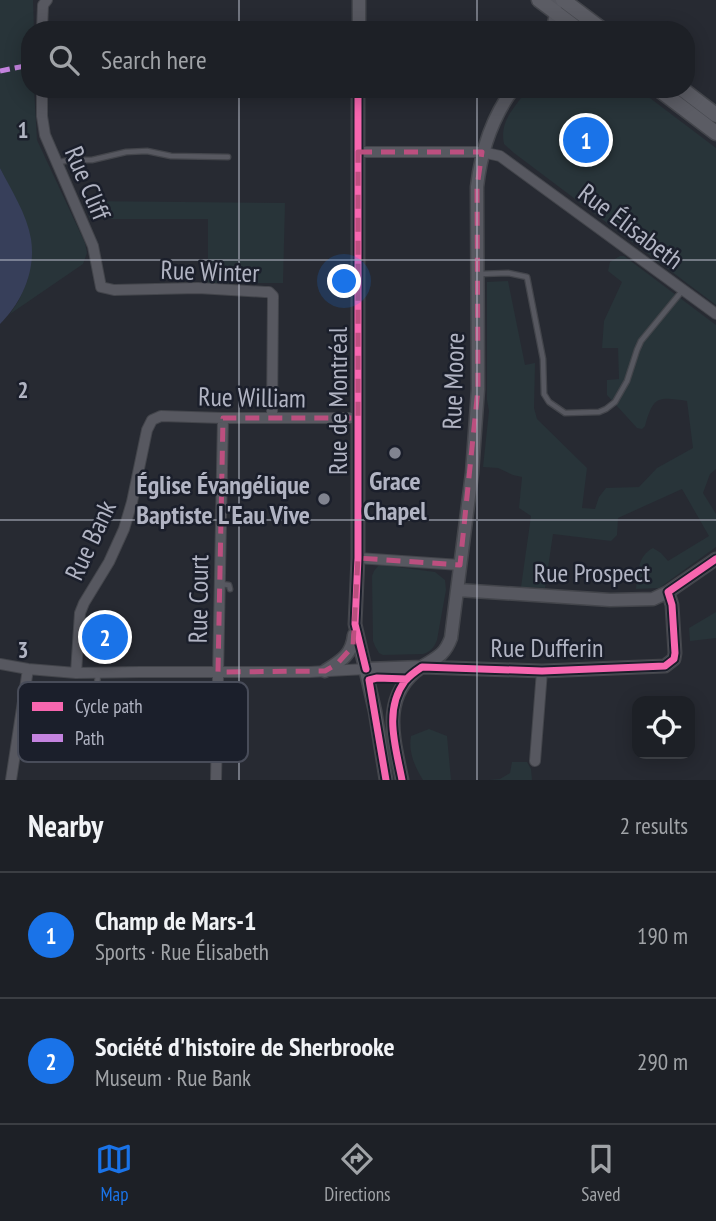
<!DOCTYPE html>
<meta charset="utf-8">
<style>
:root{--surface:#1d2026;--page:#2a2d32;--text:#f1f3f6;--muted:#a0a3a7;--line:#3b3e43;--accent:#1a73e8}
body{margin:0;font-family:"PT Sans Narrow",sans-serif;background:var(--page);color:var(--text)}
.controls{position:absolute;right:21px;bottom:21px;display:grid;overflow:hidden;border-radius:14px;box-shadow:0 4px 18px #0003}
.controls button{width:63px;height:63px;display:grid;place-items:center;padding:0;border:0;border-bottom:2px solid var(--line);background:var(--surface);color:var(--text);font:35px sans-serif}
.you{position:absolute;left:345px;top:282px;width:24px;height:24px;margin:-18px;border:5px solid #fff;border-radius:50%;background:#1a73e8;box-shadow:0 0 0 10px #1a73e833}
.badge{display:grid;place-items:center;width:46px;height:46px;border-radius:50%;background:var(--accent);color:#fff;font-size:23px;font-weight:700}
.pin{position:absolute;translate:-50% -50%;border:4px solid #fff;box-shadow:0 2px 7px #0006}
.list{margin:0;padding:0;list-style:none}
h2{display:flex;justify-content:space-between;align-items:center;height:91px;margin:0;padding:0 28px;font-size:30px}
h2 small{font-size:23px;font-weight:400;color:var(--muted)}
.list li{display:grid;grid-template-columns:46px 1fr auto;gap:21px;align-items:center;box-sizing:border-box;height:126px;padding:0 28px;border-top:2px solid var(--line)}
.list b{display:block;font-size:26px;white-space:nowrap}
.list p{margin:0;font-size:23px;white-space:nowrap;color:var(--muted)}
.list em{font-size:23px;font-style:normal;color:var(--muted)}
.icon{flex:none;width:38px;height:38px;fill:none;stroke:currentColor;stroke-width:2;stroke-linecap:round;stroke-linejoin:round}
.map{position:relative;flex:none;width:716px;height:780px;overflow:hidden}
.search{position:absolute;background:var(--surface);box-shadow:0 4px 18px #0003;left:21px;right:21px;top:21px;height:77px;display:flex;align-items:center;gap:18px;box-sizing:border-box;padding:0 24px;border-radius:28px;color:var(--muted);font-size:26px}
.sheet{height:343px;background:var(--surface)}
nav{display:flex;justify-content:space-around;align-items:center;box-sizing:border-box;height:98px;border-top:2px solid var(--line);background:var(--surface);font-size:19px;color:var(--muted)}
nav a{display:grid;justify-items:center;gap:4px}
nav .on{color:var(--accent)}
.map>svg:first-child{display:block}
.green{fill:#283439}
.water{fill:#373f5a}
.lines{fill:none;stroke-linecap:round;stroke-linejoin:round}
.service-casing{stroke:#43454b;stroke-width:7}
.minor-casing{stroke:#43454b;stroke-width:12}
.tertiary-casing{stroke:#43454b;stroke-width:15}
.secondary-casing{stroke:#43454b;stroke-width:17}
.service{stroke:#575860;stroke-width:4.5}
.minor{stroke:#575860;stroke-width:10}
.tertiary{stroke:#575860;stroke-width:12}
.secondary{stroke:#5b5c64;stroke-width:14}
.quiet{stroke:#c483df;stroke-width:5;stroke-dasharray:10 5;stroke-linecap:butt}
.cycleway-casing{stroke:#1b1f2b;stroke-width:11}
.cycleway{stroke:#f766af;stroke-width:7}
.marked{fill:none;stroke:#bc4f7f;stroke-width:5;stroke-dasharray:14 9;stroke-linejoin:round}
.grid{fill:none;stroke:#b1b4c3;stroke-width:2;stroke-opacity:0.55}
.poi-dot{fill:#818490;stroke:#1b1f2b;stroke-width:2.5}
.labels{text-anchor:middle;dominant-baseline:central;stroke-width:5;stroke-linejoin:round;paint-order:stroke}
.street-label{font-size:26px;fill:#b1b4c3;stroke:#1b1f2b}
.poi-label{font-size:26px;font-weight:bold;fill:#b1b4c3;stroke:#1b1f2b}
.key{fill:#1b1f2b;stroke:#484c59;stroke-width:2}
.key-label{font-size:19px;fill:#b1b4c3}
.grid-label{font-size:23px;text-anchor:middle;font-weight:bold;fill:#b1b4c3;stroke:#1b1f2b;stroke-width:5;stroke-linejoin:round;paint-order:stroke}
</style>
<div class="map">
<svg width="716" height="780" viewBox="0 0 716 780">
<rect width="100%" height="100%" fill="#272a32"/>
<path class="green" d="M0,0H33L34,30H30V89H34L37,140L85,243L87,253L83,264L10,314L19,300L28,279L24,216L0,168Z
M528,89H638L716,148V305L514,153L504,144C499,121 515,107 528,89Z
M83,201L285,203L283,283H208V219H90Z
M620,256H624L716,325V469L710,474L703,493L716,514V547L659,588L636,589C638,574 637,556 653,548L661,553L668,561L709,536L682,489L618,518L617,535L611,541L553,534L545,588L521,587L531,516L519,508L522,477L513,475L498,468L483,467L489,411L487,400V282L508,281L525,365L535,363L534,408L537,419L587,468L582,508L595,509L599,497L606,488L639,487L657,468L693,448L687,401C657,396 653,397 645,426L642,429L637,428L607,395V380L619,379L618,348H602L604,321L622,282L608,271L610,262Z
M382,565L435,572L445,580L446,590L437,640C434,648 430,652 423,654L383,655L379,653L375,646L373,641L372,576L374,571L378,566Z
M716,612V638L690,641L689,628Z
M429,729L447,736L451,780H423C415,767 408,752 411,736Z
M512,762H527L531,769L532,780H489L500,779L510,773Z"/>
<path class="water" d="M0,168C11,190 27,214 31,239C36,271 22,302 0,324Z"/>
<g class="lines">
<g class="service-casing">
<path id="service" d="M59,162L71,160H92L126,152L147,151L171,156L228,157
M480,274L508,273L527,277L543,359L544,394L549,402L565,413L599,412L606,409L615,402L627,381L637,350L641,341L682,291
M221,584L229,585L230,589
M17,751L91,758L98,673"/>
</g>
<g class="minor-casing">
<path id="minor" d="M42,30L43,5L47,0
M42,89V116L45,135L93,246L101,287L114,290L198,288L265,292H269L273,296L272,418
M358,152H482L500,156L716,314
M358,558L460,565
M0,664L28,669L76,673L140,672H310L366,669
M76,673L80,613L84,603L109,562L124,529L132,502L147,430L152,420L161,416L223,418H358
M535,761L542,671
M11,780L28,669
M216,780L223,418"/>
</g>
<g class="tertiary-casing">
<path id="tertiary" d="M553,0L556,13L553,30
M359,30V0
M358,89V558L355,624L375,711L386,780
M458,590L610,600L653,599L668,592L716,559
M366,669L422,667L542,671L665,666L674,659L675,653L672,605L668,592
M325,671C341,661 352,655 354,635
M402,780C394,739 380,697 420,668C435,658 444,657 451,638L472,473L478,389L477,187C481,151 491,119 513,89"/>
</g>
<g class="secondary-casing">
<path id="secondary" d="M539,0L579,30
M563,0L603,30
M658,89L716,133
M682,89L716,115"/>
</g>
<use href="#service" class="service"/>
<use href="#minor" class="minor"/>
<use href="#tertiary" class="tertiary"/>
<use href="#secondary" class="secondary"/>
<path class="quiet" d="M0,71L30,65"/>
<g class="cycleway-casing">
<path id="cycleway" d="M358,89V558L355,624L366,669
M386,780L369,680L377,678L407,679
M402,780C396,748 383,710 405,681C410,675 416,671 422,667L542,671L665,666L674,659L675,653L672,605L668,592L716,559"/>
</g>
<use href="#cycleway" class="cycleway"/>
</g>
<path class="marked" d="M358,152H482L477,187L478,389L460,565L358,558L353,646L337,664L325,671L218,672L223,418H358Z"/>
<path class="grid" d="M239,0V30M477,0V30M239,89V780M477,89V780M0,260H716M0,520H716"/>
<g class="poi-dot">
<circle cx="395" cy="453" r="7"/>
<circle cx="324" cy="499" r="7"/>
</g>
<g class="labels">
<g class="street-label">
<text transform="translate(88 183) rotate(67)">Rue Cliff</text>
<text transform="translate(631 226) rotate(37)">Rue Élisabeth</text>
<text transform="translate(210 271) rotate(2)">Rue Winter</text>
<text transform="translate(453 381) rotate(-88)">Rue Moore</text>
<text transform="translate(252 397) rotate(1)">Rue William</text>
<text transform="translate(337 401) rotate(-90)">Rue de Montréal</text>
<text transform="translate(90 540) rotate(-65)">Rue Bank</text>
<text x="592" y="572">Rue Prospect</text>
<text transform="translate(198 599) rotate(-89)">Rue Court</text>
<text x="547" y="647">Rue Dufferin</text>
</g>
<g class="poi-label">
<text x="395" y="480">Grace<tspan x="395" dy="30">Chapel</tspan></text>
<text x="310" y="484" text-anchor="end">Église Évangélique<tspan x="310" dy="30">Baptiste L'Eau Vive</tspan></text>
</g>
</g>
<rect x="18" y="682" width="230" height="80" rx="10" class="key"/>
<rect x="32" y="702" width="31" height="9" fill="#f766af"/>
<rect x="32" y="734" width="31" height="8" fill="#c483df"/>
<g class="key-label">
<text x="75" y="713">Cycle path</text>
<text x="75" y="745">Path</text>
</g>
<g class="grid-label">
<text x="23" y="138">1</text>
<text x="23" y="398">2</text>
<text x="23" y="658">3</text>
</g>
</svg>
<div class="controls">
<button><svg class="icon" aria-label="locate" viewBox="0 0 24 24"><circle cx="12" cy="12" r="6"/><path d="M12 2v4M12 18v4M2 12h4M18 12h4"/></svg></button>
</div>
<div class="you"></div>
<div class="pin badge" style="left:586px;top:140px">1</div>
<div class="pin badge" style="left:105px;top:637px">2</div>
<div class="search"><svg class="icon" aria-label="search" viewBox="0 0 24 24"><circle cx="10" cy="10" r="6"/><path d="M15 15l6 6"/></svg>Search here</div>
</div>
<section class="sheet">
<h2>Nearby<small>2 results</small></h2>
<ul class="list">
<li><span class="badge">1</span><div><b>Champ de Mars-1</b><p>Sports · Rue Élisabeth</p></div><em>190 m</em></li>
<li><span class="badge">2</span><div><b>Société d'histoire de Sherbrooke</b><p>Museum · Rue Bank</p></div><em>290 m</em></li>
</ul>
</section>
<nav>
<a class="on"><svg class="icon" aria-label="map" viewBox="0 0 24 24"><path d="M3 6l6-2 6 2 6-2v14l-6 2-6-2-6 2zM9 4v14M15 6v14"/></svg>Map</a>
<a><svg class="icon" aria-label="directions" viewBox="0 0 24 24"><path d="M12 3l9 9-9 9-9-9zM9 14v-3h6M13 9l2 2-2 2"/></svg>Directions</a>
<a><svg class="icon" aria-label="saved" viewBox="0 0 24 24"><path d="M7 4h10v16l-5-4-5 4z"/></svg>Saved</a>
</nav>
